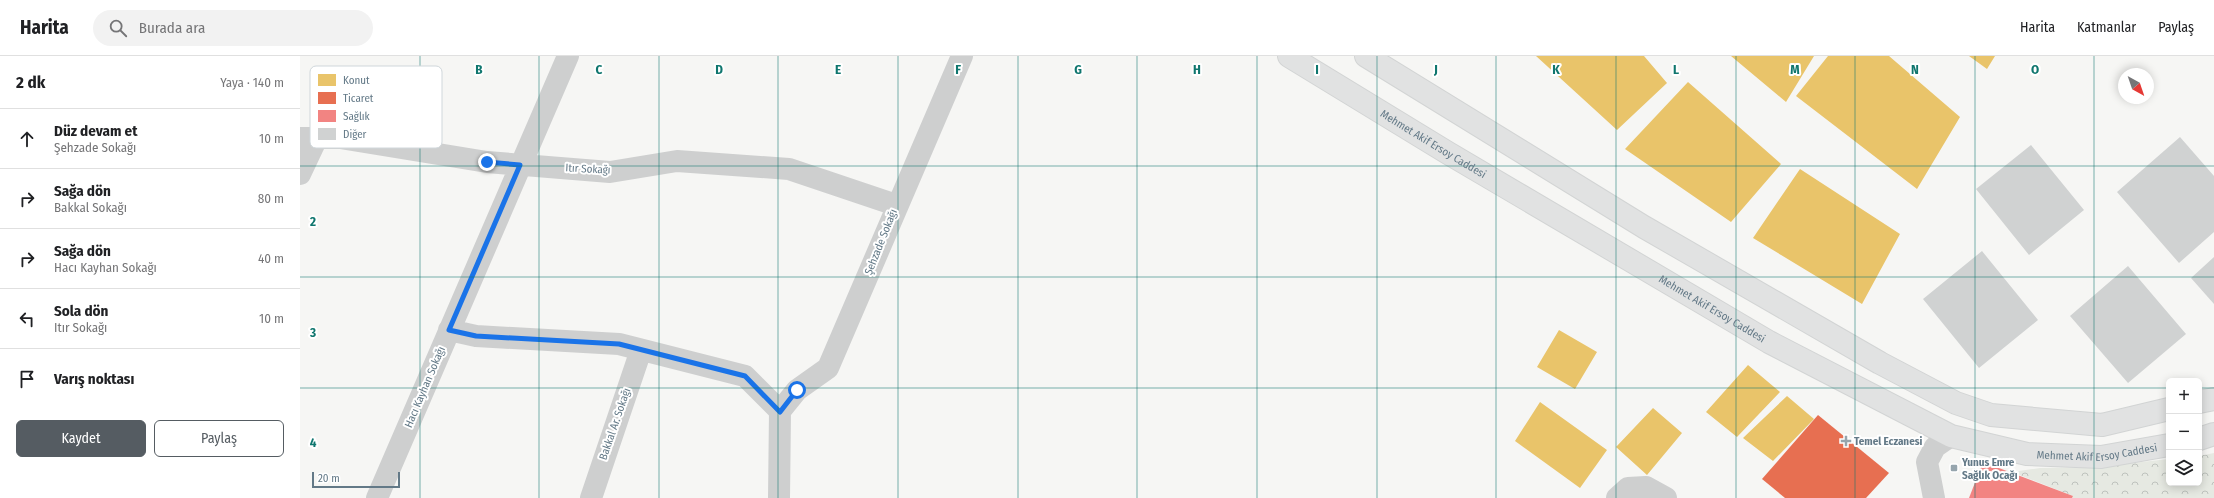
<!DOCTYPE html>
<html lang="tr">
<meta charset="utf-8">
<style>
:root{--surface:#fff;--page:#f2f2f2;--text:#202124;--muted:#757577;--line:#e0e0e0;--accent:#555c62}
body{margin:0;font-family:"Fira Sans Condensed",sans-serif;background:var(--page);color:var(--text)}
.controls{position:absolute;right:12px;bottom:12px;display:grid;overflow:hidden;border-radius:6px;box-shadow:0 2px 10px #0003}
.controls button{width:36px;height:36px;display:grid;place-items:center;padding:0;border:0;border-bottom:1px solid var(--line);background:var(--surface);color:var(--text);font:20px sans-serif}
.compass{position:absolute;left:1818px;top:12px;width:36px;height:36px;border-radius:50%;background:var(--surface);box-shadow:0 2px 10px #0003;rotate:140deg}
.scale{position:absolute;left:12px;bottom:10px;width:88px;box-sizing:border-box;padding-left:4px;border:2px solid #637987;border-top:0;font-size:11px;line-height:14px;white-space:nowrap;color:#637987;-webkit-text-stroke:3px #fff;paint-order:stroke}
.stop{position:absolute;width:12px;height:12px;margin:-9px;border:3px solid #1a73e8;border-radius:50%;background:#fff}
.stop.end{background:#1a73e8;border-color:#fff;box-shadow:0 1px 4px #0008}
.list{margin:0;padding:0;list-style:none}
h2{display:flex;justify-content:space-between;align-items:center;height:52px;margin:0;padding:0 16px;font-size:17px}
h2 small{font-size:13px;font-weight:400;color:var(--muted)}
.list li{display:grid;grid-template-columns:26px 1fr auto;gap:12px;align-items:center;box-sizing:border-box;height:60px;padding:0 16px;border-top:1px solid var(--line)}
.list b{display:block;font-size:15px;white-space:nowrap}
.list p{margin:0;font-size:13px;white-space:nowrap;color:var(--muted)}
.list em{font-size:13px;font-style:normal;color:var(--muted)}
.actions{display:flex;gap:8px;padding:12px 16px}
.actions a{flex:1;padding:9px 0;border:1px solid var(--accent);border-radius:6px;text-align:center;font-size:14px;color:var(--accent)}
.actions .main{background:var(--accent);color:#fff}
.icon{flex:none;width:22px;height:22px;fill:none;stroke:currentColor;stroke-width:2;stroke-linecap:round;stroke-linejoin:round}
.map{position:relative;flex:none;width:1914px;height:442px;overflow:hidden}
header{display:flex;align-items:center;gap:24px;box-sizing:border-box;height:56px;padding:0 20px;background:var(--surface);border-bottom:1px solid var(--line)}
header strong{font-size:19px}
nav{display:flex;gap:22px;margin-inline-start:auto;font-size:14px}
.search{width:280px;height:36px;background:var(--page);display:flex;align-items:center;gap:10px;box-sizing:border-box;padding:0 14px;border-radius:22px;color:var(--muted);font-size:15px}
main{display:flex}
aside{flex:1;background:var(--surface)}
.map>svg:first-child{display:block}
.park{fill:url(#park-crowns)}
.homes{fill:#e9c46a}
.shops{fill:#e76f51}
.health{fill:#f28482}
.building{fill:#d0d2d2}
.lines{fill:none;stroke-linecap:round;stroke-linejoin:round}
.secondary-casing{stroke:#d2d4d4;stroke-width:24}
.minor{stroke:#cecfcf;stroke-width:22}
.secondary{stroke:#e1e2e2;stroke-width:22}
.route{stroke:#1a73e8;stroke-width:5}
.grid{fill:none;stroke:#0f766e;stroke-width:1;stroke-opacity:0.55}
.poi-dot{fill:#96a5ad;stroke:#fff;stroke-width:1.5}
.labels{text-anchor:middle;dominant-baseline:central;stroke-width:4;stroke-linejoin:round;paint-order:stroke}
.street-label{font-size:11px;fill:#637987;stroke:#fff}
.poi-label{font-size:11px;font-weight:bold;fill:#637987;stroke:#fff;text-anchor:start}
.key{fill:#fff;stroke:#d0d7db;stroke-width:1}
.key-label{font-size:11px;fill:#637987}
.grid-label{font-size:13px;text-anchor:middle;font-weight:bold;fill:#0f766e;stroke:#fff;stroke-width:4;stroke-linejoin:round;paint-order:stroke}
</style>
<header>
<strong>Harita</strong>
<div class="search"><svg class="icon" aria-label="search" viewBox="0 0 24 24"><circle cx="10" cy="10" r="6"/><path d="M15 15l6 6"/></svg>Burada ara</div>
<nav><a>Harita</a><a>Katmanlar</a><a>Paylaş</a></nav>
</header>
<main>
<aside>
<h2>2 dk<small>Yaya · 140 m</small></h2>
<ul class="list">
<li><svg class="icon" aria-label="ahead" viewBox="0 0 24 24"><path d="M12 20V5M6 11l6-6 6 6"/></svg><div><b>Düz devam et</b><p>Şehzade Sokağı</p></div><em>10 m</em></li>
<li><svg class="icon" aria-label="right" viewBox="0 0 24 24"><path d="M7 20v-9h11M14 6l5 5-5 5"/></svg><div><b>Sağa dön</b><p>Bakkal Sokağı</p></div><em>80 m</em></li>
<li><svg class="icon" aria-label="right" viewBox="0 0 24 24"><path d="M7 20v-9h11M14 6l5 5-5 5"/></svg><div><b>Sağa dön</b><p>Hacı Kayhan Sokağı</p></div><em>40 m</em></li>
<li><svg class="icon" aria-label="left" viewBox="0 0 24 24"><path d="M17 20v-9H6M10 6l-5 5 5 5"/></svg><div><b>Sola dön</b><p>Itır Sokağı</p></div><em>10 m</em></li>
<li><svg class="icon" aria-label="arrive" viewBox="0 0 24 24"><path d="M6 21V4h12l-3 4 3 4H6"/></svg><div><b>Varış noktası</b></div></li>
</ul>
<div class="actions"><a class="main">Kaydet</a><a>Paylaş</a></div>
</aside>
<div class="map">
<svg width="1914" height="442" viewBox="0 0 1914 442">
<defs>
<pattern id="park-crowns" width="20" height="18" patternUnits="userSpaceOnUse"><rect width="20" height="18" fill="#e6e9e2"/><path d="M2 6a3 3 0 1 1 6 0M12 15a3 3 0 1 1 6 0" fill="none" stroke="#bec2bd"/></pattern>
</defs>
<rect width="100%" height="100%" fill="#f6f6f4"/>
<path class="park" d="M1914,397V442H1772L1773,440L1712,416L1740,412L1796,411L1869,403V427H1899V400Z"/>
<path class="homes" d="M1236,0H1344L1367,27L1317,74Z
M1431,0H1514L1486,46Z
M1528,0H1589L1660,61L1617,133L1496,40Z
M1669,0H1695L1687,13Z
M1388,26L1481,108L1431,166L1325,93Z
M1500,113L1600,178L1562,248L1453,182Z
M1259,274L1297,296L1275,333L1237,311Z
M1448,309L1480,336L1437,381L1406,356Z
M1487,340L1514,363L1473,405L1443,382Z
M1240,346L1307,394L1280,432L1215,385Z
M1353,352L1382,377L1347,419L1316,391Z"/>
<path class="shops" d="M1518,359L1589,417L1566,442H1485L1462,423Z"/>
<path class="health" d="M1683,406L1773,440L1772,442H1669Z"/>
<path class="building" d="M1880,81L1914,120V176L1879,207L1817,136Z
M1731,89L1784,154L1729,199L1676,133Z
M1682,195L1738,264L1679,312L1623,243Z
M1914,201V248L1891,222Z
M1828,210L1886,278L1828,327L1770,260Z"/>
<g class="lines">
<g class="secondary-casing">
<g id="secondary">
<path id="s1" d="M989,0L1148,97L1469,286L1651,380L1727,398L1801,401L1869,389"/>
<path d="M1066,0L1344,171L1580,307L1656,347L1691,359L1802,369L1869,353"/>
<path d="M1899,346L1914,343"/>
<path d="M1899,383L1914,378"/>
</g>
</g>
<path class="minor" d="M0,82H40L187,106L310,116L377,105L489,113L596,149
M0,118L17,82
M149,274L176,280L319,288L445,320L480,355L479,442
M480,355L497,334L528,312L662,0
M77,442L268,0
M291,442L341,294
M1317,442L1328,432L1346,431L1366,442
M1634,442L1627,406L1635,391L1651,380"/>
<use href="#secondary" class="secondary"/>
</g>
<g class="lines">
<path class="route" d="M187,106L220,109L149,274L176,280L319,288L445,320L480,356L497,334"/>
</g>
<path class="grid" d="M120,0V442M239,0V442M359,0V442M478,0V442M598,0V442M718,0V442M837,0V442M957,0V442M1077,0V442M1196,0V442M1316,0V442M1436,0V442M1555,0V442M1675,0V442M1794,0V442M0,110H1914M0,221H1914M0,332H1869M1899,332H1914"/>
<g class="poi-dot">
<path d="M1544 379h4v4h4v4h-4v4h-4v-4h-4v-4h4z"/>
<rect x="1650" y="408" width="8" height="8" rx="2"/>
</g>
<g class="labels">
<g class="street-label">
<text stroke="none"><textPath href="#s1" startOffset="169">Mehmet Akif Ersoy Caddesi</textPath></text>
<text transform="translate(288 113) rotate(3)">Itır Sokağı</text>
<text transform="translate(581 186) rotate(-68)">Şehzade Sokağı</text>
<text stroke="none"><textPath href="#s1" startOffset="493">Mehmet Akif Ersoy Caddesi</textPath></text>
<text transform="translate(125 331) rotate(-67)">Hacı Kayhan Sokağı</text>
<text transform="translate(315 368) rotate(-71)">Bakkal Ar. Sokağı</text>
<text stroke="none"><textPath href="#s1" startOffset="912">Mehmet Akif Ersoy Caddesi</textPath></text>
</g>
<g class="poi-label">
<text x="1554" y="385">Temel Eczanesi</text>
<text x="1662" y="406">Yunus Emre<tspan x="1662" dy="13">Sağlık Ocağı</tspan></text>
</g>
</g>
<rect x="10" y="10" width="132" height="82" rx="6" class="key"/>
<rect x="18" y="18" width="18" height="12" fill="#e9c46a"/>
<rect x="18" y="36" width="18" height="12" fill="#e76f51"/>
<rect x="18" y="54" width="18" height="12" fill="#f28482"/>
<rect x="18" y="72" width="18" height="12" fill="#d0d2d2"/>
<g class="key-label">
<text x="43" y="28">Konut</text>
<text x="43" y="46">Ticaret</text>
<text x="43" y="64">Sağlık</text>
<text x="43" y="82">Diğer</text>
</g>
<g class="grid-label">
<text x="179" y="18">B</text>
<text x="299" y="18">C</text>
<text x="419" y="18">D</text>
<text x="538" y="18">E</text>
<text x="658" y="18">F</text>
<text x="778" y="18">G</text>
<text x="897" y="18">H</text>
<text x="1017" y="18">I</text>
<text x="1136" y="18">J</text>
<text x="1256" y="18">K</text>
<text x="1376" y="18">L</text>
<text x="1495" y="18">M</text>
<text x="1615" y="18">N</text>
<text x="1735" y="18">O</text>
<text x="13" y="170">2</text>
<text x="13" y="281">3</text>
<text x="13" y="391">4</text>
</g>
</svg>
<div class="controls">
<button>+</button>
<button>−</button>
<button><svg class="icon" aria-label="layers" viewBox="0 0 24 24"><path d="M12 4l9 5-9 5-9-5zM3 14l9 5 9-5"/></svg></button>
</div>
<svg class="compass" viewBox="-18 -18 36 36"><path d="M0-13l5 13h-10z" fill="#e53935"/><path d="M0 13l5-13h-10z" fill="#757577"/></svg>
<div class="scale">20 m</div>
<div class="stop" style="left:497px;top:334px"></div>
<div class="stop end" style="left:187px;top:106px"></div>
</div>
</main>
